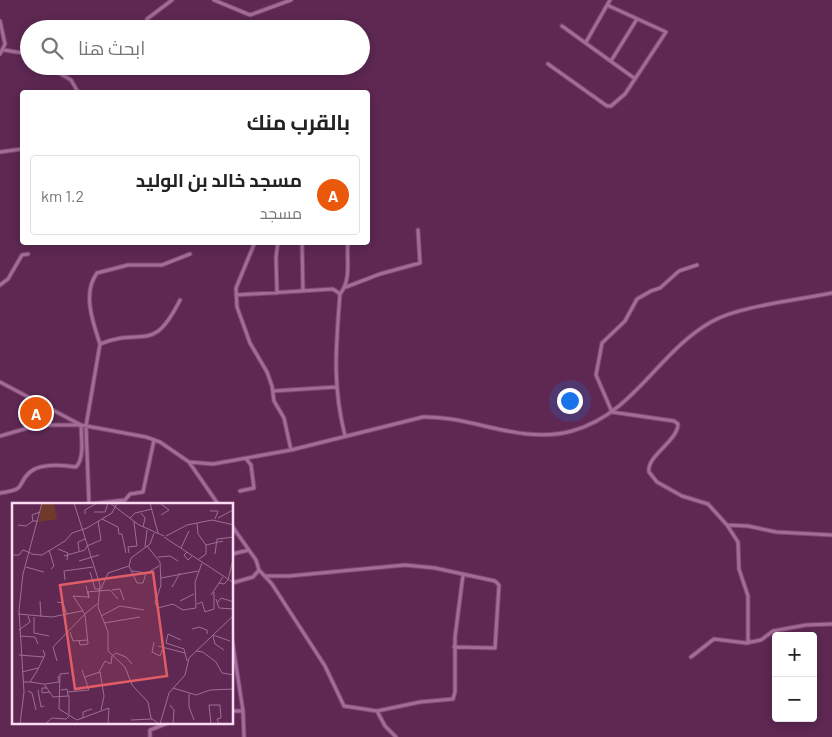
<!DOCTYPE html>
<html lang="ar">
<meta charset="utf-8">
<style>
:root{--surface:#fff;--page:#f2f2f2;--text:#222;--muted:#767676;--line:#e0e0e0;--accent:#ea580c}
body{margin:0;font-family:Barlow,Cairo,sans-serif;background:var(--page);color:var(--text);direction:rtl}
.controls{position:absolute;right:15px;bottom:15px;display:grid;overflow:hidden;border-radius:5px;box-shadow:0 2px 12px #0003}
.controls button{width:45px;height:45px;display:grid;place-items:center;padding:0;border:0;border-bottom:1px solid var(--line);background:var(--surface);color:var(--text);font:25px sans-serif}
.you{position:absolute;left:569px;top:400px;width:18px;height:18px;margin:-12px;border:4px solid #fff;border-radius:50%;background:#1a73e8;box-shadow:0 0 0 8px #1a73e833}
.badge{display:grid;place-items:center;width:32px;height:32px;border-radius:50%;background:var(--accent);color:#fff;font-size:16px;font-weight:700}
.pin{position:absolute;translate:-50% -50%;border:2px solid #fff;box-shadow:0 1px 5px #0006}
.list{margin:0;padding:0;list-style:none}
h2{display:flex;justify-content:space-between;align-items:center;height:65px;margin:0;padding:0 20px;font-size:21px}
h2 small{font-size:16px;font-weight:400;color:var(--muted)}
.list li{display:grid;grid-template-columns:32px 1fr auto;gap:15px;align-items:center;box-sizing:border-box;height:80px;margin:0 10px 10px;padding:0 10px;border:1px solid var(--line);border-radius:5px}
.list b{display:block;font-size:19px;white-space:nowrap}
.list p{margin:0;font-size:16px;white-space:nowrap;color:var(--muted)}
.list em{font-size:16px;font-style:normal;color:var(--muted)}
.icon{flex:none;width:28px;height:28px;fill:none;stroke:currentColor;stroke-width:2;stroke-linecap:round;stroke-linejoin:round}
.map{position:relative;flex:none;width:832px;height:737px;overflow:hidden;direction:ltr}
.search{position:absolute;background:var(--surface);box-shadow:0 2px 12px #0003;left:20px;top:20px;width:350px;height:55px;display:flex;align-items:center;gap:12px;box-sizing:border-box;padding:0 18px;border-radius:28px;color:var(--muted);font-size:19px}
.panel{position:absolute;background:var(--surface);box-shadow:0 2px 12px #0003;left:20px;top:90px;width:350px;height:155px;border-radius:5px;direction:rtl}
.map>svg:first-child{display:block}
.lines{fill:none;stroke-linecap:round;stroke-linejoin:round}
.minor-casing{stroke:#794970;stroke-width:5}
.minor{stroke:#a66a99;stroke-width:3}
.inset-road{fill:none;stroke:#9d6f93;stroke-width:1}
.view{fill:#e15d65;fill-opacity:0.15;stroke:#e15d65;stroke-width:2.5}
.inset-edge{fill:none;stroke:#fcdaf2;stroke-width:2.5}
</style>
<div class="map">
<svg width="832" height="737" viewBox="0 0 832 737">
<rect width="100%" height="100%" fill="#5e2853"/>
<g class="lines">
<g class="minor-casing">
<path id="minor" d="M214,0L250,15L291,0
M147,19L172,0
M0,21L5,44L0,54
M562,26L634,78
M586,42L610,0
M4,50L29,54
M611,61L637,19
M548,64L607,106H611L625,94L666,32L607,5
M47,66L71,80L78,92
M0,152L22,149
M255,242L236,288L237,307L250,343L267,372L272,386L274,401L284,418L291,450
M302,242L303,291
M697,265L679,271L660,288L651,291L637,299L625,321L602,343L596,375L612,412L674,421L678,424C678,441 646,456 649,472L657,482L682,496L708,504L727,525
M0,285L8,279L22,255L28,254
M346,287L380,274L420,263L418,230
M277,293L276,257L278,242
M236,295L333,289L340,294
M100,344C93,323 82,293 97,273L128,265H162L190,254
M0,382L81,425C81,437 85,458 76,467C63,465 41,463 30,472C15,485 29,489 0,493
M273,391L336,387
M0,436L38,425H81L146,437L160,442L189,462L213,464L291,450L423,417C474,416 520,445 572,431C634,414 658,352 711,322C738,306 799,300 832,293
M345,436C332,384 336,347 340,294C352,279 346,260 348,242
M189,462L218,504
M240,491L254,488L251,465L247,460
M89,504L86,426L100,344C143,326 152,356 180,300
M89,504L125,500L130,494L143,492L154,440
M232,526L256,560L259,570L253,577L232,583
M232,554L249,550
M259,570L272,584L325,666L344,706L377,711L385,726L396,737
M265,576H289L405,565L435,568L495,581L499,585L495,648L454,647
M232,639L243,711L244,737
M748,643V596L739,569L738,542L727,525L748,526L776,532L832,535
M691,657L714,639L746,643L761,640L773,631L806,625L832,624
M232,711H243
M377,711L420,702L453,699L455,692V637L463,575
M150,737V730L168,723"/>
</g>
<use href="#minor" class="minor"/>
</g>
<g transform="translate(12 503)">
<rect width="221" height="221" fill="#5e2853"/>
<path d="M30,0L42,1L45,16L27,19Z" fill="#71392a"/>
<path class="inset-road" d="M62,0L88,82L86,104L96,129V148L113,164L120,182L136,199L139,215L147,221M98,0L127,22L152,33M138,0L146,30M149,1L157,7L149,12M198,8H206L203,16M82,9H93L96,0M129,10L133,15L131,24M73,11V7L85,0M118,15L123,10L140,6M206,15L221,7M90,16L106,24L107,31H110L114,50M26,18H21L20,12L28,9M185,20L186,31L194,42V51L187,56M6,22L14,23L21,18M154,33L175,22L200,17L222,22M152,34L222,80M194,42L211,38M75,43L89,37L86,18M135,43L148,59L149,82L143,100L146,105L161,101L171,107L184,105L183,79L190,60M133,44L135,27M169,45L177,28M46,46L56,50L55,57M37,47L42,63L39,66M67,48L66,39L73,36M175,49L172,52L176,57L180,53M117,50L116,44L125,43L122,19M19,51L30,52L53,38L60,30L75,25L100,10L105,0M203,51L205,36L222,34M0,52H7L11,47L19,50M52,53L73,47L75,43M146,54L158,53L166,58M67,58L87,52M117,63L125,80H131L134,70M14,64L32,69M120,68L135,70L147,63M78,69L83,86H89L96,70L117,63L119,55L138,41L142,30M149,75L186,68M53,77L52,68L81,64M207,80L212,81L216,77L222,52M74,83L77,95L76,89M160,84L168,70M100,87L108,86L112,97M75,89L98,87L106,96M199,92L211,74M204,96L207,105L222,106M28,98L29,114M168,98L182,91M45,99L51,100L55,112M205,100L209,95L222,99M185,101L190,99L193,109L202,106V89M71,108L61,93L76,94M6,111L40,114L70,108L73,111L85,101M89,113L108,103L132,107M22,114V130L37,133M92,120L128,114M180,126L187,124L195,127V131M7,127L18,119L16,113M58,129L61,138L76,137M201,132L218,138M8,133L23,134L26,141M201,133L203,141L212,147M67,137L68,142L76,141L73,112M169,137L156,131L154,140L172,146L175,158M142,139L140,149L148,153L151,145M146,143L173,150M184,148L191,149L204,159L210,170L222,172M7,152L32,154M45,158L41,144L73,111M10,169L26,165M87,169L93,158L99,161L100,153L104,150L114,154L120,161M57,170L48,171L47,206L65,217L97,205L96,221M73,174L88,169L92,193L89,207M11,179H18L25,168L33,152L31,147M18,179L32,181L41,194L56,193L55,186L49,187M33,181L47,179L46,173M35,185H30V190L38,189M161,185L184,192L198,187L222,186M26,187L29,204L32,203M16,188L20,190L24,207M56,189L77,187L70,167M177,191V204L182,217M57,192V211M158,202L162,207L161,221M71,215V209L80,206M119,217L140,216M8,221L12,189L7,107L11,71L30,0M33,221L40,215L54,216L57,213M148,221L157,190L173,172L177,155L222,112M199,221L197,202H208L209,215L205,216L207,221"/>
<path class="view" d="M141,69L155,173L63,186L48,82Z"/>
<rect width="221" height="221" class="inset-edge"/>
</g>
</svg>
<div class="controls">
<button>+</button>
<button>−</button>
</div>
<div class="you"></div>
<div class="pin badge" style="left:36px;top:413px">A</div>
<div class="search"><svg class="icon" aria-label="search" viewBox="0 0 24 24"><circle cx="10" cy="10" r="6"/><path d="M15 15l6 6"/></svg>ابحث هنا</div>
<section class="panel">
<h2>بالقرب منك<small></small></h2>
<ul class="list">
<li><span class="badge">A</span><div><b>مسجد خالد بن الوليد</b><p>مسجد</p></div><em>1.2 km</em></li>
</ul>
</section>
</div>
